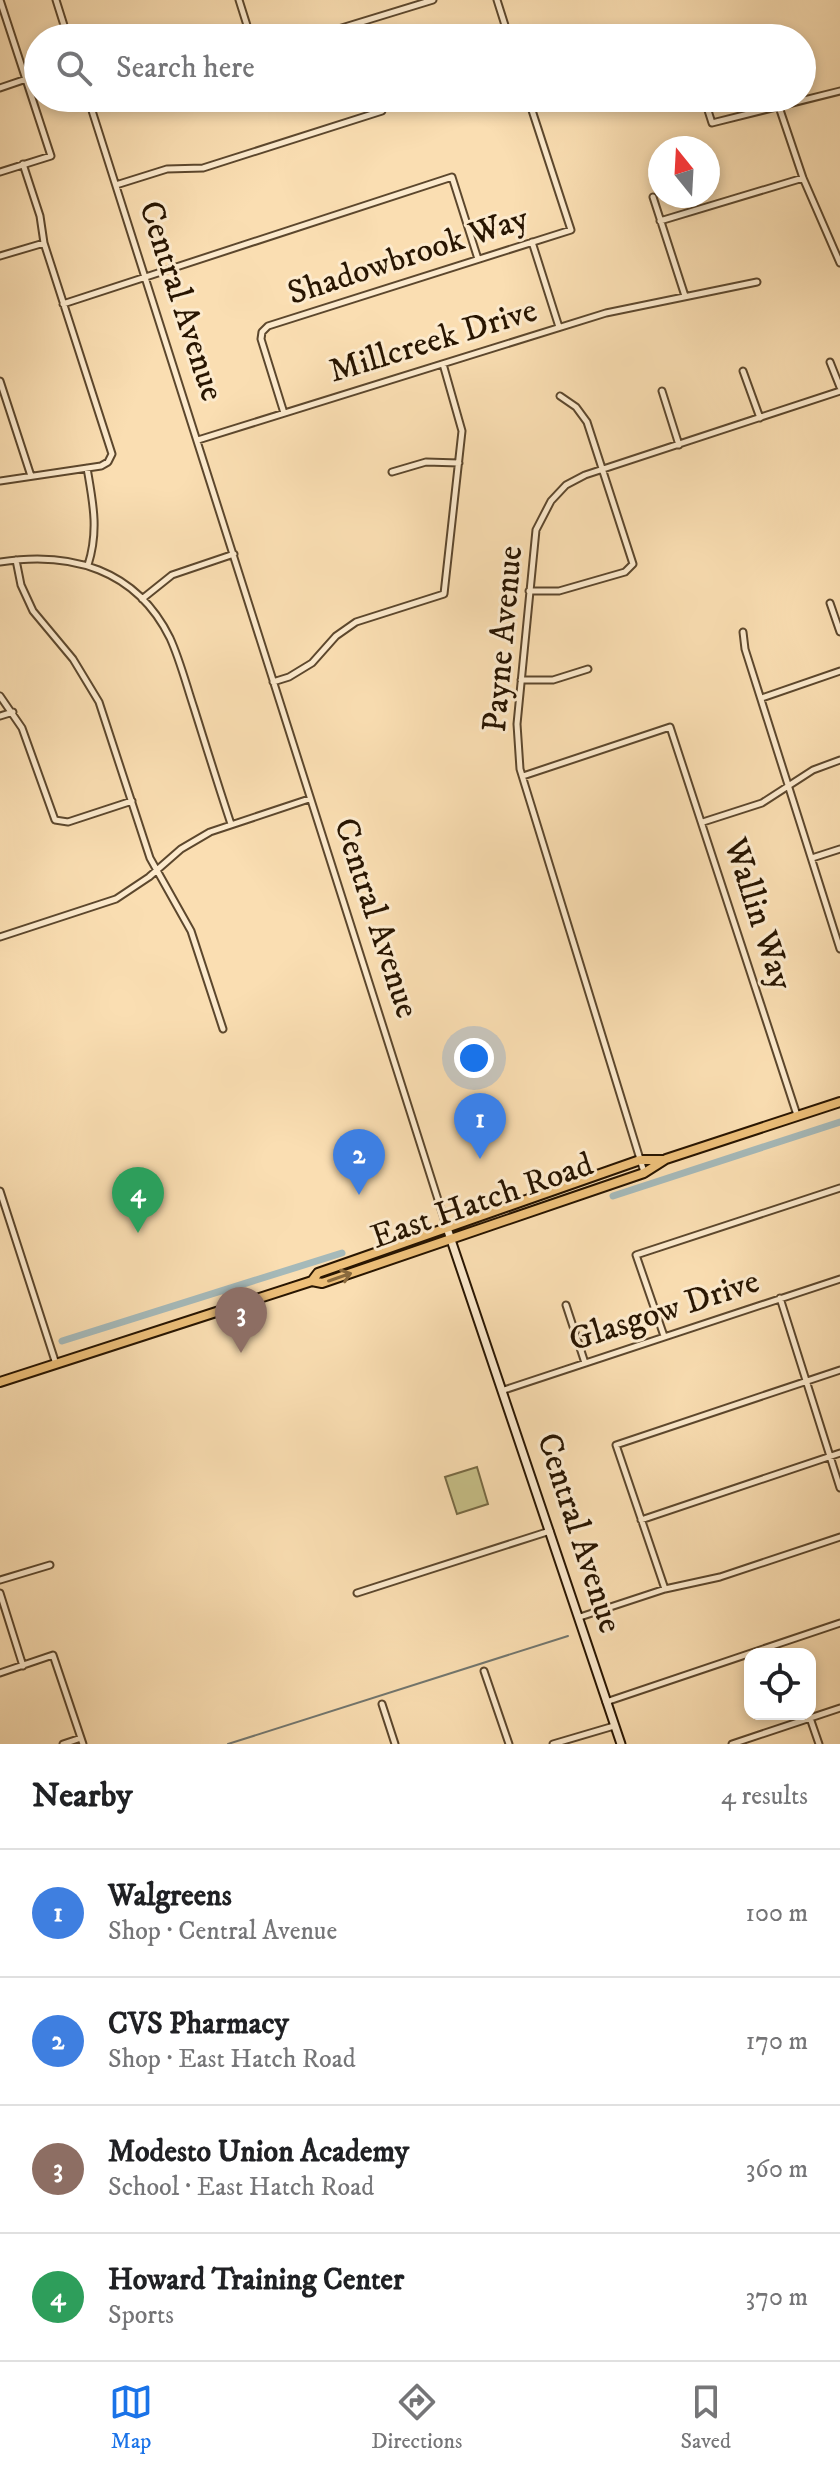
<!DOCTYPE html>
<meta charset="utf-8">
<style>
:root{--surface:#fff;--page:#f6f6f6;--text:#202124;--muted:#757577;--line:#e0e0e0;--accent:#1a73e8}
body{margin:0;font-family:"IM FELL DW Pica",serif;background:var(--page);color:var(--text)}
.controls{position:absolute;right:24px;bottom:24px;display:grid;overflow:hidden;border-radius:16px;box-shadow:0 4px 12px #0003}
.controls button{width:72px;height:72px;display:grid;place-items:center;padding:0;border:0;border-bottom:2px solid var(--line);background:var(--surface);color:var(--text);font:40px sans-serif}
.compass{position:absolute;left:648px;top:136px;width:72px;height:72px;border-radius:50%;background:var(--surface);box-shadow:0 4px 12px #0003;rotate:342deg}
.you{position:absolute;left:474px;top:1058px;width:28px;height:28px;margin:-20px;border:6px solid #fff;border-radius:50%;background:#1a73e8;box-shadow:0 0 0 12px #1a73e833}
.badge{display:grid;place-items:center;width:52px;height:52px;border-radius:50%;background:var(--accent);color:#fff;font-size:26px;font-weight:700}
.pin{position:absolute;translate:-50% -66px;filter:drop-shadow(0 2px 4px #0008)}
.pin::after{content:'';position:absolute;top:42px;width:28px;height:24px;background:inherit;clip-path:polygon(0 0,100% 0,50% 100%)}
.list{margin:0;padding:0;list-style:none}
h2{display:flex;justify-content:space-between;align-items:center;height:104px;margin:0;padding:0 32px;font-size:34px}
h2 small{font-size:26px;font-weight:400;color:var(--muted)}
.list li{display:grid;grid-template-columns:52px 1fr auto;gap:24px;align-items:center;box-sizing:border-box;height:128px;padding:0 32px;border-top:2px solid var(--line)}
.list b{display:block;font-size:30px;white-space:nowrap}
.list p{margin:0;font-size:26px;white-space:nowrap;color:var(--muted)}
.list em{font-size:26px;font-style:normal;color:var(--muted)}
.icon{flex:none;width:44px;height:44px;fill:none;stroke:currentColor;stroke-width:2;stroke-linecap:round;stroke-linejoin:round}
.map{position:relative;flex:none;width:840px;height:1744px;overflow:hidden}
.search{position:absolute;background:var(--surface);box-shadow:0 4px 12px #0003;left:24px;right:24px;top:24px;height:88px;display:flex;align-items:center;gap:20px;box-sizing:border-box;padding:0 28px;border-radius:44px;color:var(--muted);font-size:30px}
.sheet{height:616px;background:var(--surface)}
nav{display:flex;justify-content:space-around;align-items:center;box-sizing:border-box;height:112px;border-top:2px solid var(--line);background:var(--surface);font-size:22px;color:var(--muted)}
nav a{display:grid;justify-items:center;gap:4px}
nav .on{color:var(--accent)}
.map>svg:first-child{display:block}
.park{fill:#c6bf87;stroke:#776a44;stroke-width:2}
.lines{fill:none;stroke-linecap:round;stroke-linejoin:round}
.stream{stroke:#73776f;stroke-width:2}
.canal{stroke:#a5b9b9;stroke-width:7}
.street-casing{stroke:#5c472d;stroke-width:9}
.secondary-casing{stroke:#281501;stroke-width:11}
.primary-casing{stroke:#281501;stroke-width:12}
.street{stroke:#fceacd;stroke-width:5}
.secondary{stroke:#fceacd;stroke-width:7}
.primary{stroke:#edbf79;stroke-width:8}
.oneway{stroke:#8a6a3d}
.labels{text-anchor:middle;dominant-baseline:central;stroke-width:6;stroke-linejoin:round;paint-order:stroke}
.street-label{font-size:34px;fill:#281501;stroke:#fceacd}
</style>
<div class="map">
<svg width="840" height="1744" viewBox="0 0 840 1744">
<rect width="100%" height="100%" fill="#fadeb2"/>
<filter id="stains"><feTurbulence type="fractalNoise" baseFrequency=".0025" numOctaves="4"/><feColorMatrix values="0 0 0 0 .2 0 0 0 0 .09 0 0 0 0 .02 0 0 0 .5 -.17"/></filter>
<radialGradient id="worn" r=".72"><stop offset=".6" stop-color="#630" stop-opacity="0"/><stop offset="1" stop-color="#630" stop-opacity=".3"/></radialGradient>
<path class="park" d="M477,1467L488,1504L457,1514L445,1477Z"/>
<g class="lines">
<path class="stream" d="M228,1744L568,1636"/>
<path class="canal" d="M613,1196L840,1122
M62,1341L342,1253"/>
<g class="street-casing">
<path id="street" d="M56,0L68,38
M239,0L251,38
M497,0L509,38
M309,38L433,0
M0,88L38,75
M88,98L447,1228
M704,98L712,123L840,91
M778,104L803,178L840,263
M90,106L115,98
M0,172L51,156L0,0
M116,185L167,169L203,168L382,111
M653,197L685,296
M660,221L803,178
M532,242L559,327
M0,256L44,243
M63,304L452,177L478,259
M830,362L840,387
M743,371L760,418
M0,381L31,476
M662,391L679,445
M284,413L261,339L262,332L268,326L571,230L528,98
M198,440L606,313L757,282
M87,468C93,503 99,530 88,565
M392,472L426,462L459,463
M0,481L101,466L108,462L112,454L44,243L40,216L23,164
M16,560L21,585L33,611L73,659L99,702L150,858L191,931L223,1029
M0,562C71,551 136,569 170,638C180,660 186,684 194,708C206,746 218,785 231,824
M529,591H559L625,572L633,564L587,422L576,407L560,396
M142,599L172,575L234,554
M830,603L840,632
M743,632L745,649L840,949
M521,680H553L588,669
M273,682L289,677L312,663L336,636L356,622L444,594L462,431L443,364
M0,696L22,728L55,820L68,822L132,801
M762,698L840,671
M0,716L13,712
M523,776L670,727L797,1115
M703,822L762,803L813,770L840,760
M812,858L840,849
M0,937L116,899L149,877L181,849L210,832L309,799
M644,1172L520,769L517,724L536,530L551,501L566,485L585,475L840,391
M0,1191L56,1364
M780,1298L840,1488
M566,1305L585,1363
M664,1336L636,1255L840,1188
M504,1390L840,1279
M641,1520L840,1453
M0,1580L50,1565
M665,1589L616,1445L840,1370
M0,1593L23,1666
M357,1593L550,1531
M580,1617L665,1589L720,1577L840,1537
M484,1671L509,1744
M0,1673L53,1655L83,1744
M606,1702L840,1623
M382,1704L395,1744
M810,1718L819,1744
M63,1744L81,1738
M553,1744L614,1726
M732,1744L840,1708"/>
</g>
<g class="secondary-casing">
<path id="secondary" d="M447,1228L621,1744"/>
</g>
<g class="primary-casing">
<path id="primary" d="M312,1281L318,1273L640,1160H664
M0,1382L312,1281L322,1283L644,1173L666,1159L840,1102"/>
</g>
<use href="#street" class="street"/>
<use href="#secondary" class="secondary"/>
<use href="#primary" class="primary"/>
</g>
<defs><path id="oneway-shaft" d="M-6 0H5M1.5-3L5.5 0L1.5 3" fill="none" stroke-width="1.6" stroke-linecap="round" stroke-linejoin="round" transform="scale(2)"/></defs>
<use class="oneway" href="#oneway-shaft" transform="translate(340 1277) rotate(-19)"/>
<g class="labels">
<g class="street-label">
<text transform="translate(408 256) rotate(-18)">Shadowbrook Way</text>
<text transform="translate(181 301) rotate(72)">Central Avenue</text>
<text transform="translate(433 341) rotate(-17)">Millcreek Drive</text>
<text transform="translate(503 639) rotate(-85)">Payne Avenue</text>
<text transform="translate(758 914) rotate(72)">Wallin Way</text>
<text transform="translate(376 918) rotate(72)">Central Avenue</text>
<text transform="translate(482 1201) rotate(-19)">East Hatch Road</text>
<text transform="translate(664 1311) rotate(-18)">Glasgow Drive</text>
<text transform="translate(579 1533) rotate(72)">Central Avenue</text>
</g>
</g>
<rect width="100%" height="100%" filter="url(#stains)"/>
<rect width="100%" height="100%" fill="url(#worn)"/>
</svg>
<div class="controls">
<button><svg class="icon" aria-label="locate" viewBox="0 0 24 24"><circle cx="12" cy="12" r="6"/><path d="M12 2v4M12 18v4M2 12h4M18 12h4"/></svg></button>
</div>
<svg class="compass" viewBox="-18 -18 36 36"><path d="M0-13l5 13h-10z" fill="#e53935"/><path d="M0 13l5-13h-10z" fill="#757577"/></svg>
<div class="you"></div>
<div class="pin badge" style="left:480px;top:1159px;background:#3f7fe0">1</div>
<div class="pin badge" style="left:359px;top:1195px;background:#3f7fe0">2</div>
<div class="pin badge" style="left:241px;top:1353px;background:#8d6e63">3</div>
<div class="pin badge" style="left:138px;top:1233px;background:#2e9e5b">4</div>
<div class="search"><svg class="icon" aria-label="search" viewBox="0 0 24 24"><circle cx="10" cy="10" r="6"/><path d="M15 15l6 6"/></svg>Search here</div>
</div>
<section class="sheet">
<h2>Nearby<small>4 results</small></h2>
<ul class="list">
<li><span class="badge" style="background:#3f7fe0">1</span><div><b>Walgreens</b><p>Shop · Central Avenue</p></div><em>100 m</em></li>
<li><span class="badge" style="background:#3f7fe0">2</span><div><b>CVS Pharmacy</b><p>Shop · East Hatch Road</p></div><em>170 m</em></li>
<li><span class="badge" style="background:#8d6e63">3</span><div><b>Modesto Union Academy</b><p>School · East Hatch Road</p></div><em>360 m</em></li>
<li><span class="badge" style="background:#2e9e5b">4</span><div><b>Howard Training Center</b><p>Sports</p></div><em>370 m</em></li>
</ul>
</section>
<nav>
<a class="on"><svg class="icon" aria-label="map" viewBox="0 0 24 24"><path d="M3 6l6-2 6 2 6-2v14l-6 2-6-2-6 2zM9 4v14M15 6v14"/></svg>Map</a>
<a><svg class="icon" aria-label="directions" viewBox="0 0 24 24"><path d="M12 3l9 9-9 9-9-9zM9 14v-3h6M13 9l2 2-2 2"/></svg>Directions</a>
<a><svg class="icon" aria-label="saved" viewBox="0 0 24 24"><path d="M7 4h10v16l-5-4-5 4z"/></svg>Saved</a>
</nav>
